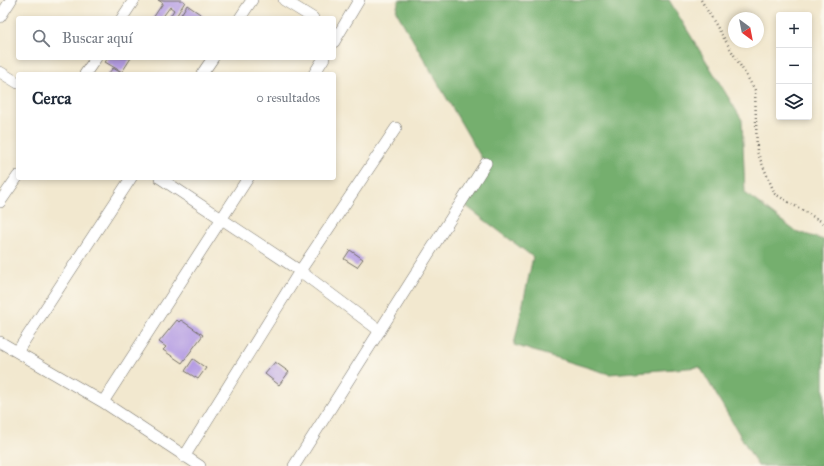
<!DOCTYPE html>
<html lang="es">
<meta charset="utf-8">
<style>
:root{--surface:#fff;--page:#f6f6f7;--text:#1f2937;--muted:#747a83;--line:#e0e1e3}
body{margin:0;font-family:"IM FELL Great Primer",serif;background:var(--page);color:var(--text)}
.controls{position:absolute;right:12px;top:12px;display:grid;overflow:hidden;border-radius:4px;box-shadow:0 2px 6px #0003}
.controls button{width:36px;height:36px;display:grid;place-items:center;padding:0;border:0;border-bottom:1px solid var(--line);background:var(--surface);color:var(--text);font:20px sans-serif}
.compass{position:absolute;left:728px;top:12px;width:36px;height:36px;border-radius:50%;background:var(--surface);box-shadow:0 2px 6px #0003;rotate:148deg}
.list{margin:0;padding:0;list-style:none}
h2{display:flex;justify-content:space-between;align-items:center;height:52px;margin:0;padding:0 16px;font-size:17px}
h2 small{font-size:13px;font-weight:400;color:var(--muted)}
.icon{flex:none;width:22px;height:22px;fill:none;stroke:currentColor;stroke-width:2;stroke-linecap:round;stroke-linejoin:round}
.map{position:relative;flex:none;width:824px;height:466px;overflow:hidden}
.search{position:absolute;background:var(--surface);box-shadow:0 2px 6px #0003;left:16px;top:16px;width:320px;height:44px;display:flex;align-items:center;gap:10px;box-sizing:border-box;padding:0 14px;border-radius:4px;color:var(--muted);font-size:15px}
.panel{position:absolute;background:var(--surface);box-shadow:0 2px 6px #0003;left:16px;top:72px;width:320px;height:108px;border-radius:4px}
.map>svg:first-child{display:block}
.forest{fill:#75af6e;stroke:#506d4c}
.building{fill:#b59de3}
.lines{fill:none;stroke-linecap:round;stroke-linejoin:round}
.street-casing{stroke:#716d64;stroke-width:12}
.path{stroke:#716d64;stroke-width:2.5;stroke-dasharray:1 3;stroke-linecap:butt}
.street{stroke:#fff;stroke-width:11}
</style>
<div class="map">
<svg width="824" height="466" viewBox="0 0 824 466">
<rect width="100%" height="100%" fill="#fbf7ec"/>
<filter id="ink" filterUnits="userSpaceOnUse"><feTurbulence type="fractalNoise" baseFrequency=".025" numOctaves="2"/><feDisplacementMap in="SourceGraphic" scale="8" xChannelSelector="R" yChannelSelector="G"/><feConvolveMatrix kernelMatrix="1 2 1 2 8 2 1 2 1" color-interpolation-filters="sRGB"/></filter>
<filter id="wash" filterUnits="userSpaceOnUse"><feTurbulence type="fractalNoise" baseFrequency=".012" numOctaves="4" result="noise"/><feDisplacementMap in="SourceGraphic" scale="16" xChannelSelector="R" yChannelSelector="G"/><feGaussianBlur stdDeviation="0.9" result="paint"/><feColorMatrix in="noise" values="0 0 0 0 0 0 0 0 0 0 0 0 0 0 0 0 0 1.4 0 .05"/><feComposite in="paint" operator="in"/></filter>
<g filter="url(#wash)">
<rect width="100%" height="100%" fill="#f2e8cf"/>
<path class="forest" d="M399,0H669L742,120L745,193L795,231L824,240V466H758L700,367L609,374L514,345L533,257L457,199L485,164L396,11Z"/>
<g id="blocks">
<path class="building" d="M158,0H182L185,2L175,18H169L174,10L170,7L162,18H153L163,3Z
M187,5L206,18H183L180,16Z
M108,58H131L122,72L105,62Z
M113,68L123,74H108Z
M350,250L363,259L357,267L344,259Z
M177,320L179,322L181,320L203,335L182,363L163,350L166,347L159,342Z
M193,359L206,368L198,379L185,371Z
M275,362L289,372L279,385L265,374Z"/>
</g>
</g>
<g filter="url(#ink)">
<use href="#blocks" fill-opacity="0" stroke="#716d64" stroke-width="1"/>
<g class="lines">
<g class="street-casing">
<path id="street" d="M284,0L313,18
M0,17L11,0
M122,18L134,0
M240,18L252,0
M334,42L359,0
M0,72L18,83
M85,74L96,58
M202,74L213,58
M314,74L324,58
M160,178L300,271L380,331
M0,202L18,176
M0,342L103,402L200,466
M17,352L131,178
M103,402L248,178
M184,457L300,271L396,128
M294,466L486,163"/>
</g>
<path class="path" d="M701,0L755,90L757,152L775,194L824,223"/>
<use href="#street" class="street"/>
</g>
</g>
</svg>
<div class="controls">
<button>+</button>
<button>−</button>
<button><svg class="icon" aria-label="layers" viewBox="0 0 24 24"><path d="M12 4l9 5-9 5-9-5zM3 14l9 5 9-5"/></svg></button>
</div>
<svg class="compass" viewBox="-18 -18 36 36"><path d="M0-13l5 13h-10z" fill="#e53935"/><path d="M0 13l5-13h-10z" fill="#747a83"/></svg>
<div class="search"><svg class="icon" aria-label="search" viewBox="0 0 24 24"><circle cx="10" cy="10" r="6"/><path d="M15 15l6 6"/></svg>Buscar aquí</div>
<section class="panel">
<h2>Cerca<small>0 resultados</small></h2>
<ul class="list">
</ul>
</section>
</div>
